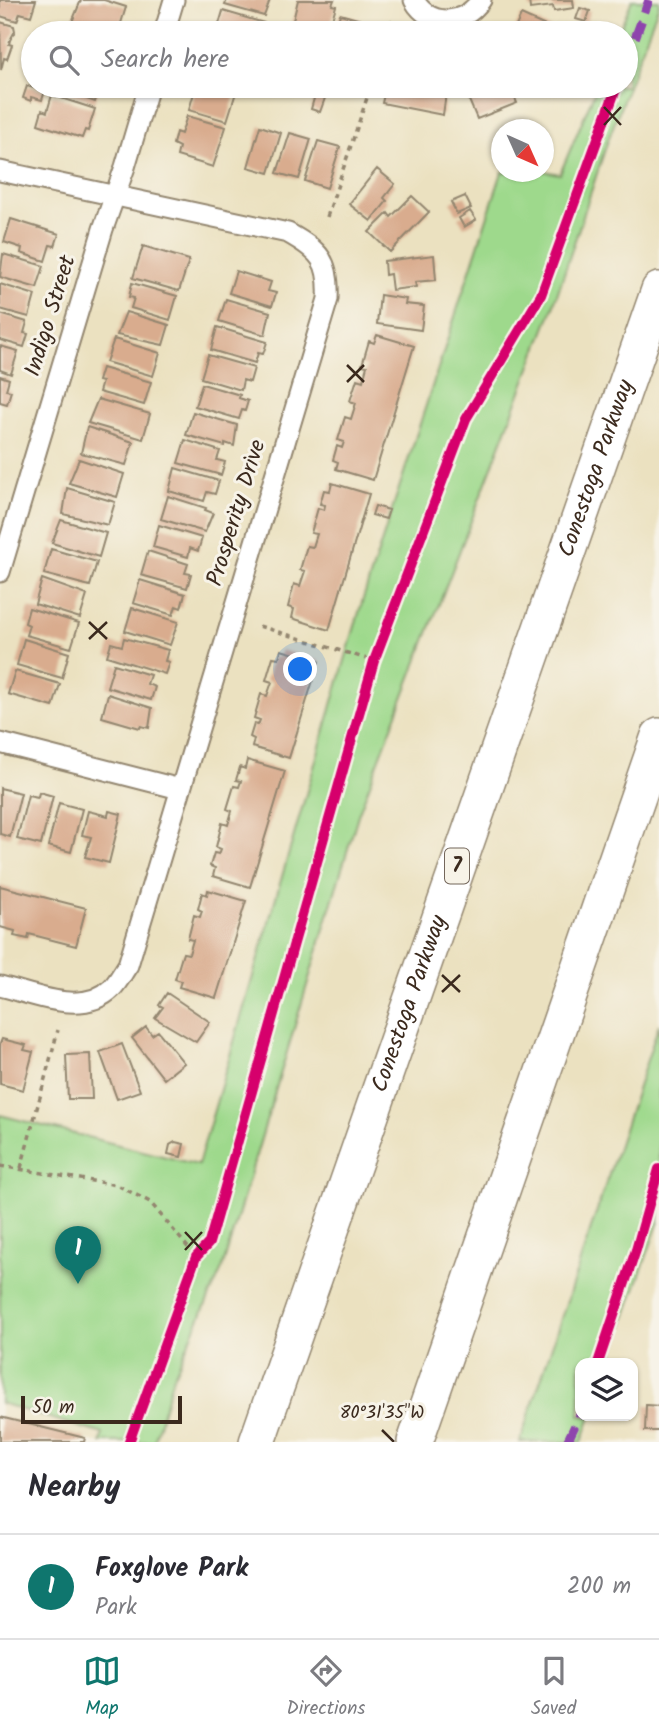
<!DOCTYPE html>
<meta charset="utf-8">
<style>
:root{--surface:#fff;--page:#f7f7f7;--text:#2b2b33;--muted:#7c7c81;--line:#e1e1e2;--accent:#0f766e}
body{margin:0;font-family:Kalam,sans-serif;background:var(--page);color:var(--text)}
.controls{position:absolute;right:21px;bottom:21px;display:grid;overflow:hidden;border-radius:14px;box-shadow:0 2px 5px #0004}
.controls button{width:63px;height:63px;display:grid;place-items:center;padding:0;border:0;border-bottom:2px solid var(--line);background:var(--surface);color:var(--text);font:35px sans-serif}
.compass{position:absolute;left:491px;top:119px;width:63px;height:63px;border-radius:50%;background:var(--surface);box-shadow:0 2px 5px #0004;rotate:135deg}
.scale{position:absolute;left:21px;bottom:18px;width:161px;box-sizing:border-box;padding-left:7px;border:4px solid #3b2a1e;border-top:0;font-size:19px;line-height:24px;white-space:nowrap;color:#3b2a1e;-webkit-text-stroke:5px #f7f3e8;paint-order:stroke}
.you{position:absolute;left:301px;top:670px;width:24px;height:24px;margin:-18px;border:5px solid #fff;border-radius:50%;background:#1a73e8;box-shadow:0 0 0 10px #1a73e833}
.badge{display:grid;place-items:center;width:46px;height:46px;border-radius:50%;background:var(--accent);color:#fff;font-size:23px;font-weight:700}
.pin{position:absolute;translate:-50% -58px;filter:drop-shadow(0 2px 4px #0008)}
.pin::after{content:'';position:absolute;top:37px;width:24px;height:21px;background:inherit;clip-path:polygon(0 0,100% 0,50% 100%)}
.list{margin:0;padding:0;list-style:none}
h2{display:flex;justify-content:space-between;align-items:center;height:91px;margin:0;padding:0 28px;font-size:30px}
h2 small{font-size:23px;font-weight:400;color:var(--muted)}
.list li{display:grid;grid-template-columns:46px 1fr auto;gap:21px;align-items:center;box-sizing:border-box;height:105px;padding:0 28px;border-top:2px solid var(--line)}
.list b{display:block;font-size:26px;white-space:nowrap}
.list p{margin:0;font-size:23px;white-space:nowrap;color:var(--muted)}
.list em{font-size:23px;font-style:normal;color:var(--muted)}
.icon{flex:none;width:38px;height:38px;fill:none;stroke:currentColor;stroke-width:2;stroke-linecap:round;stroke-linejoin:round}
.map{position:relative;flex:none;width:659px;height:1442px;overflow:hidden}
.search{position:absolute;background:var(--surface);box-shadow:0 2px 5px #0004;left:21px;right:21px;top:21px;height:77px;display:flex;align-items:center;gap:18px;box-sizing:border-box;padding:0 24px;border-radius:38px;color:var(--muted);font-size:26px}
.sheet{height:196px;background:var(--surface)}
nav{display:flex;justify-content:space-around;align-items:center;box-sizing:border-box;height:98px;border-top:2px solid var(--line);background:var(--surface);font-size:19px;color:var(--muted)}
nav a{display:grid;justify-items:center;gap:4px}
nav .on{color:var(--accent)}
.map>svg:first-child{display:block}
.green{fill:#9ed98c;stroke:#6c8255;stroke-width:2}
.building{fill:#d9ac8e}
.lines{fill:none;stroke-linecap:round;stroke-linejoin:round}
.street-casing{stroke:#93866f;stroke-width:23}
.highway-casing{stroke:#93866f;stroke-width:38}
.path{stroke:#93866f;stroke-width:3.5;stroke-dasharray:5 5;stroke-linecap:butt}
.street{stroke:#fff;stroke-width:19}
.highway{stroke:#fff;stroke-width:35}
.quiet{stroke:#8e44ad;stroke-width:9;stroke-dasharray:18 9;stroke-linecap:butt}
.cycleway-casing{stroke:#f7f3e8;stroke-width:15}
.cycleway{stroke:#d6006c;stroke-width:10}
.ticks{fill:none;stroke:#3b2a1e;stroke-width:2.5}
.labels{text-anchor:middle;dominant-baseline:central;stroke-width:6;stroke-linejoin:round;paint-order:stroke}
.shield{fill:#f7f3e8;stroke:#73665b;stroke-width:2}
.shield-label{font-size:21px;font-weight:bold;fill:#3b2a1e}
.street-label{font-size:23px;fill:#3b2a1e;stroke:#f7f3e8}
.ticks-label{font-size:18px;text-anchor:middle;fill:#3b2a1e;stroke:#f7f3e8;stroke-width:6;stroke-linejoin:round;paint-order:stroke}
</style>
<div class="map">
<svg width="659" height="1442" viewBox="0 0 659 1442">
<rect width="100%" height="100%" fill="#f7f3e8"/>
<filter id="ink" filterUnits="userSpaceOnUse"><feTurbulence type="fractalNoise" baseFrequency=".0143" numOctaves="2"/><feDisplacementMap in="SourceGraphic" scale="14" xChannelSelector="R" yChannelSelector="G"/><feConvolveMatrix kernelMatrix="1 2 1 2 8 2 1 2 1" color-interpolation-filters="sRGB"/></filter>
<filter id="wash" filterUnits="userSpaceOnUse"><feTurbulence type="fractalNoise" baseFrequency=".00686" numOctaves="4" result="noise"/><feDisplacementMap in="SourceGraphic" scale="28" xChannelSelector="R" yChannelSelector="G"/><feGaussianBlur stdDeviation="1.57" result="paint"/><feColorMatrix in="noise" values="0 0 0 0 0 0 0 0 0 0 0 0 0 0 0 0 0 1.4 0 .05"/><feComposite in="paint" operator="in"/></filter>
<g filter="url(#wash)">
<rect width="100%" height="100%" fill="#ebe1c0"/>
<path class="green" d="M632,0H659V4L607,143L551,313L358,815L222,1269L173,1377L154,1442H101L103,1434L0,1403V1115L198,1165L362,602L502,172L544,171L560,174L597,86H626V33H618Z
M659,1024V1221L609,1363H580V1416H591L582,1442H520Z"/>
<g id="blocks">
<path class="building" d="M0,0H36L31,16L20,13L17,21L0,16Z
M81,0H104L126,7L118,33H70L73,25L72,22Z
M227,0H270L264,16L225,5Z
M298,0H334L332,5L336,6L328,33H290Z
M529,0H573L574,8L554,11L553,6L530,9Z
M580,8L590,11L586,22L576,19Z
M223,11L264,23L261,33H211L212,30L217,31Z
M340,14L361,20L360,23L376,28L375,33H334Z
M521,15L561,33H513Z
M0,22L14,26L15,31L10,40L9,44L12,45L7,59L4,58L1,70Z
M27,86L45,91L42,100L31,97V101L23,98Z
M50,86H100L95,102Z
M196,86L202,88L204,86H238L227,121L189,110Z
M386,86H447L443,115L382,103Z
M463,86H510L517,103L477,119Z
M52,95L95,109L88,131L85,130L82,138L38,124L42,110L47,112Z
M315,95L325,98L320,112L311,109Z
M187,116L226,127L213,167L177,156L179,147L173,144L176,132L181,134Z
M260,126L281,133L269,173L248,167Z
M290,133L311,139L299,179L277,173Z
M318,141L340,147L327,188L305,181Z
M377,169L395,184L384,198L387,201L371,221L349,204Z
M412,196L429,212L390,252L369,232L388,213L391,217Z
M465,196L471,208L457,214L451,202Z
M470,211L476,220L464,227L459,218Z
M11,219L59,234L55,246L50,245L45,261L21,253L22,248L4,242Z
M143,246L189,260L179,291L133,278Z
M3,254L44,266L37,288L0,277Z
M434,255L436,280L415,282L416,287L392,290L390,274L385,275L384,261Z
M236,271L271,282L268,291L276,293L272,306L229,293Z
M132,283L177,296L170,320L131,308L134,298L129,297Z
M0,284L35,295L29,317L0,309Z
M380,295L406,299L405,304L424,306L421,330L377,324Z
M226,299L270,312L265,335L219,321Z
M126,312L169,325L163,345L117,335Z
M0,314L27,322L24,333L28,334L24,347L0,340Z
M217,327L267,342L263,354L258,353L255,363L211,350Z
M377,335L414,346L373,480L336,469L338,462L333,460L337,446L342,448L344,442L338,440L345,417L351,419L356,403L350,401L357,379L363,381L367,366L362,365L369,341L374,343Z
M114,339L160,353L153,376L106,362Z
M0,346L18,351L11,374L0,370Z
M208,355L254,368L250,382L243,380L241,390L201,378Z
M102,368L151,382L144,405L99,392L102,382L98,381Z
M0,376L9,379L6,390L11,391L7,404L0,402Z
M202,384L240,395L239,398L248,401L245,411L242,410L239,419L195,406Z
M98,399L150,414L143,439L88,423Z
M193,412L237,425L234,446L225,443V446L186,435Z
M87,427L133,442L126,465L81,453Z
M185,440L220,451L217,460L225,462L221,475L178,463Z
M79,459L124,474L117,497L69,483Z
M175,468L219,481L215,494L207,492L204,501L169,491Z
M332,483L369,494L329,630L292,618L294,609L288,607L294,584L300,586L305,571L300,570L307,546L313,547L317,534L311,533L318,508L324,510L325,505L320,504L324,490L330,491Z
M67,488L115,502L108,525L63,514Z
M168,496L206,508L205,510L213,513L205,532L161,519Z
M375,506L389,510L386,519L372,515Z
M61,520L106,533L99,557L52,543Z
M159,525L202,538L198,551L190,548L188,557L153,547Z
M51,549L97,562L90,586L44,574Z
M148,551L188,564L185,573L191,574L187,588L141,575Z
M42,579L87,595L80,618L35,604Z
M140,580L185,594L181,608L176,606L173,615L133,603Z
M29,608L79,623L71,648L26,635L29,625L25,623Z
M132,608L178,622L170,645L125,631Z
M124,638L168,650L165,661L169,662L165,674L107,656L111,643L122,646Z
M24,639L69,653L62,678L17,665Z
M281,650L319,661L289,758L252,747L254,739L250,737L254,724L258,725L260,720L254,718L261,694L267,696L272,682L266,680L273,657L279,658Z
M114,664L150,675L147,684L155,687L151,700L107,687Z
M15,671L60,684L53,707L8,694Z
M108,694L152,708L149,728L141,726L140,728L102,717Z
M247,760L285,771L250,887L213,876L215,868L210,866L214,853L219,854L221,849L216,847L222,823L228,825L232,811L227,809L234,786L239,787L241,781L236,780L240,767L245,769Z
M0,788L21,793L10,837L0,834Z
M39,792L53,796L41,845L17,839L28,795L38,797Z
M59,803L82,809L71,852L48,846Z
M88,811L108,816L109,811L121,814L109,863L85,857L91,837L82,835Z
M0,886L86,908L76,946L29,934L28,939L14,936L15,931L0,927Z
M208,890L246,901L216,998L179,987L181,981L175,979L183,953L189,954L193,940L188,939L194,915L200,917L202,911L198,909L202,893L207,895Z
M167,993L210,1022L196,1042L155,1018L163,1007L159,1005Z
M146,1027L152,1035L158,1031L184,1063L164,1079L132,1038Z
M2,1039L26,1045L24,1050L33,1052L23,1090L0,1084V1044Z
M122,1044L140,1091L117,1099L100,1052Z
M90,1054L92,1099H68L66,1055Z
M175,1142L184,1144L181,1157L168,1154L170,1145Z
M646,1405L659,1406V1431H645Z
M0,1417L85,1438L84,1442H0Z"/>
</g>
</g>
<g filter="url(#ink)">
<use href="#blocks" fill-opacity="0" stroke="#93866f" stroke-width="2"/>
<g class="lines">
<g class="street-casing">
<path id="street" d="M414,0C430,28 464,25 481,0
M164,33L174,0
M0,171L288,233C320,251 330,261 328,299L128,965C123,972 118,982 112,988C83,1017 34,994 0,986
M0,572L103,229L125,167L149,86
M0,743L180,789"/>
</g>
<g class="highway-casing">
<g id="highway">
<path id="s1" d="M257,1442L659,290"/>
<path d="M415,1442L659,736"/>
</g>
</g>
<path class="path" d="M388,33L392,20
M327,217L371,86
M259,626L374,661
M0,1166L117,1185L150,1202L196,1257
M21,1168L58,1030"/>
<use href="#street" class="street"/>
<use href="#highway" class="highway"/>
<path class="quiet" d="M626,63L649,0
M567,1442L580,1415"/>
<g class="cycleway-casing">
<path id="cycleway" d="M598,1363L636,1250L659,1169
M129,1442L196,1257L209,1243L374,661L466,419L541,295L617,86"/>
</g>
<use href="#cycleway" class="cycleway"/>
</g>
</g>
<path class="ticks" d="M604,107L621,125M604,125L621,107M347,365L364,382M347,382L364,365M89,622L107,639M89,639L107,622M442,975L460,992M442,992L460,975M185,1232L202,1250M185,1250L202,1232M382,1430L394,1442"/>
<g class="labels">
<rect class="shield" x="445" y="848.5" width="24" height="35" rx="5"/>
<g class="shield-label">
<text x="457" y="866">7</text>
</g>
<g class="street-label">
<text transform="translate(51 316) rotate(-73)">Indigo Street</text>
<text stroke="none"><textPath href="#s1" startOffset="1031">Conestoga Parkway</textPath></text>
<text transform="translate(237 513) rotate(-73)">Prosperity Drive</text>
<text stroke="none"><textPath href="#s1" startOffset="464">Conestoga Parkway</textPath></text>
</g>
</g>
<g class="ticks-label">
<text x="382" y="1418">80°31'35"W</text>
</g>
</svg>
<div class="controls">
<button><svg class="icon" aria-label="layers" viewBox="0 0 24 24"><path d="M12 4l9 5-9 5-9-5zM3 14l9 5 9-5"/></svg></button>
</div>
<svg class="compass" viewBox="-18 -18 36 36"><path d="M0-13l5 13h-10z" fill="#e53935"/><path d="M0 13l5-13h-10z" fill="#7c7c81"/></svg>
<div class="scale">50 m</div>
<div class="you"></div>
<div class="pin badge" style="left:78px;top:1284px">1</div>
<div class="search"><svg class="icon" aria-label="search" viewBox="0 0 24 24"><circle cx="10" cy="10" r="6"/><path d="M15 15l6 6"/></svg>Search here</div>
</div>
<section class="sheet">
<h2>Nearby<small></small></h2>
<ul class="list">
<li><span class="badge">1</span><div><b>Foxglove Park</b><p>Park</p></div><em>200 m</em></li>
</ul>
</section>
<nav>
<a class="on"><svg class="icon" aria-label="map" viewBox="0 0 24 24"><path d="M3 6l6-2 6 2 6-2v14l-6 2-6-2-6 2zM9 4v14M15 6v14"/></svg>Map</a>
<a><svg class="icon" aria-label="directions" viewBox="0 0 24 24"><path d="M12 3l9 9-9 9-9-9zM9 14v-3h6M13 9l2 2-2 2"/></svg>Directions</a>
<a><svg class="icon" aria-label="saved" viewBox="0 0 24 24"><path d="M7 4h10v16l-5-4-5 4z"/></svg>Saved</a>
</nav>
